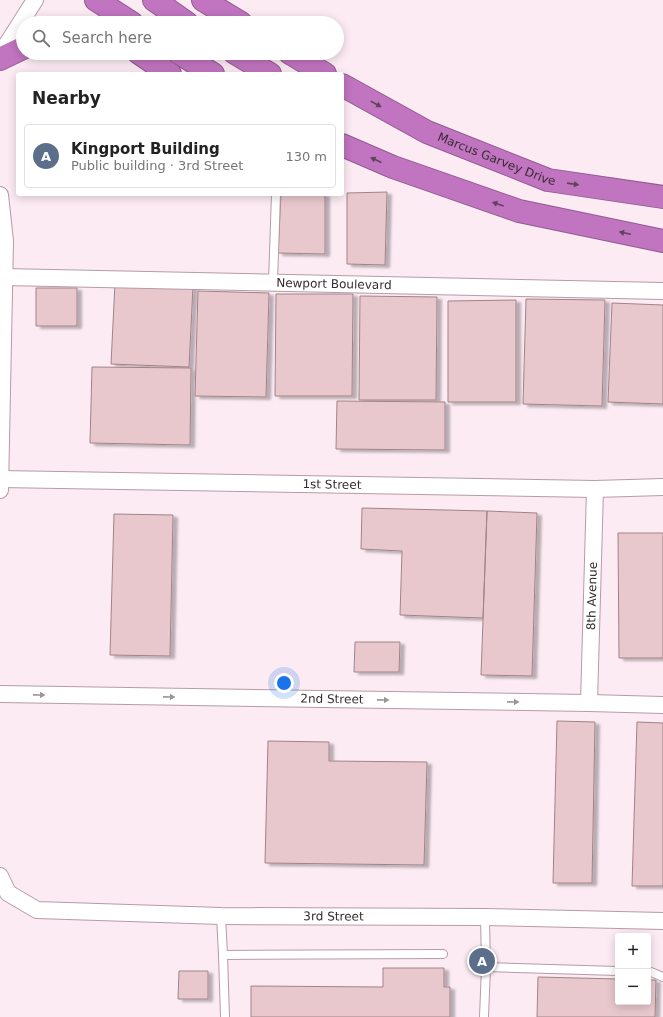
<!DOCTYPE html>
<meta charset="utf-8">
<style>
:root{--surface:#fff;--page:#f6f6f6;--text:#222;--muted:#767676;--line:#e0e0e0;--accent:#8f7318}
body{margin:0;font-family:"DejaVu Sans",sans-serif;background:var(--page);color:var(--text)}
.controls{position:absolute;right:12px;bottom:12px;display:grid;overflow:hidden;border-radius:4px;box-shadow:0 2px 10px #0003}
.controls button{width:36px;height:36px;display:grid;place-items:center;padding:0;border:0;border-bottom:1px solid var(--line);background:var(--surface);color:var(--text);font:20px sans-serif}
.you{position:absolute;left:284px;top:683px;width:14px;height:14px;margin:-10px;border:3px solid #fff;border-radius:50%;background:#1a73e8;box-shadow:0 0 0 6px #1a73e833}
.badge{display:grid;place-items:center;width:26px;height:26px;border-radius:50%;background:var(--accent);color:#fff;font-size:13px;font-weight:700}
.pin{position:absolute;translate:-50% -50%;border:2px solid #fff;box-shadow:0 1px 4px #0006}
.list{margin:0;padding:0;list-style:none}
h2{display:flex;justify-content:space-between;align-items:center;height:52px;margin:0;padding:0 16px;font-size:17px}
h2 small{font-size:13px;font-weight:400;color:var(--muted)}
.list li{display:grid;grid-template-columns:26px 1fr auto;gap:12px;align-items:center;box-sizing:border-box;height:64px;margin:0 8px 8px;padding:0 8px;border:1px solid var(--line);border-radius:4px}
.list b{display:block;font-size:15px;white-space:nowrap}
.list p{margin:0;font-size:13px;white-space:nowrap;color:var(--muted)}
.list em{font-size:13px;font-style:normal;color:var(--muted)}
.icon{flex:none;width:22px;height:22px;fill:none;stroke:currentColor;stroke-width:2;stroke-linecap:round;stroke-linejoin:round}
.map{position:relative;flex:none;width:663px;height:1017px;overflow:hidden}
.search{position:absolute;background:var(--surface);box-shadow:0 2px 10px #0003;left:16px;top:16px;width:328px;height:44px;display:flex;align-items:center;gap:10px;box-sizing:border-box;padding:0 14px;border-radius:22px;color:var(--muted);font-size:15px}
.panel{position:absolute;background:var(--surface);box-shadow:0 2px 10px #0003;left:16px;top:72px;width:328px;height:124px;border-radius:4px}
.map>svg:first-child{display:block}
.building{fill:#e8c8cc;stroke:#a18387;filter:url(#shadow)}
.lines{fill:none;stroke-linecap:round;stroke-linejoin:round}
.lane-casing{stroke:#b69ba8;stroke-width:10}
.street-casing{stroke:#b69ba8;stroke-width:18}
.highway-casing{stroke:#915b8e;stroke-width:24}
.lane{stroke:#fff;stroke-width:8}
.street{stroke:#fff;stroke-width:16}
.highway{stroke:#c174c0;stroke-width:22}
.oneway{fill:#60425c}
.oneway2{fill:#9b9698}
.labels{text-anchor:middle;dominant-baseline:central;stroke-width:3.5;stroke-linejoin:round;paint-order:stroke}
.street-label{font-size:12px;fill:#372c31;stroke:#fefefe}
</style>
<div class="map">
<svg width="663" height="1017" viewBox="0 0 663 1017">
<defs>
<filter id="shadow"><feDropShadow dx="4.5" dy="2.5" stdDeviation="1" flood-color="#0004"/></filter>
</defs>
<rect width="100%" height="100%" fill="#fcebf3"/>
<path class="building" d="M387,192L385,265L347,264V193Z
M281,194H325V254L278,253Z
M115,283L193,286L189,367L111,364Z
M36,288H77V326H36Z
M198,291L269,293L266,397L195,396Z
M276,294H353L352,396H275Z
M360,296L437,297L436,400H359Z
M526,299L605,300L602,406L523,404Z
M516,300V402H448V301Z
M612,303L663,305V404L608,402Z
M92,367L191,368L190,445L90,443Z
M337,401L445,402V450L336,449Z
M362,508L487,511L483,618L400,615L402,551L361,549Z
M487,511L537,513L532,676L481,675Z
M114,514L173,515L170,656L110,655Z
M618,533H663V658H619Z
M355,642H400L399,672H354Z
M557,721L595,722L592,883H553Z
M637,722L663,723V886H632Z
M268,741L329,742V761L427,762L424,865L265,863Z
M383,968H444V987H450V1017H251V986L383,987Z
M179,971H208V999H178Z
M538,977L618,979V1002H648V980H656L655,1017H537Z"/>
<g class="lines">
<g class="lane-casing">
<path id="lane" d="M273,282L276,194
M221,916L223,955L225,1017
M223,955L443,954
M486,967L618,971
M648,972H651L663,977
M484,1017L486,967L485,917"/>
</g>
<g class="street-casing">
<g id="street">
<path d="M0,55L35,0"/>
<path d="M0,195L5,241L0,490"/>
<path id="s1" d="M4,277L663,291"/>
<path id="s2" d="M0,479L595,489L663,487"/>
<path id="s3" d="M0,694L589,703L663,705"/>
<path id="s4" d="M589,703L595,489"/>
<path id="s5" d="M0,876L8,893L37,910L221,916L485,917L663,921"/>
</g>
</g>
<g class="highway-casing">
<g id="highway">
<path d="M96,0L132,23"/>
<path d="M154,0L187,23"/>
<path d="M203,0L241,23"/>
<path d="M139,53L170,74"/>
<path d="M179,53L213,74"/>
<path d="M235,53L270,74"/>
<path d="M290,53L325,74"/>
<path d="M0,59L23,48"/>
<path id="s6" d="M342,85L427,132L548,180L663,197"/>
<path d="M342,145L393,167L519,211L663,241"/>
</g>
</g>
<use href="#lane" class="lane"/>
<use href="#street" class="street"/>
<use href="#highway" class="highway"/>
</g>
<defs><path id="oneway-solid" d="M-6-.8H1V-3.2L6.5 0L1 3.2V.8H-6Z"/></defs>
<g class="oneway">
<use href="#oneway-solid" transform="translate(376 104) rotate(29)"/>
<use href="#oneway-solid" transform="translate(376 160) rotate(-156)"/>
<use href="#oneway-solid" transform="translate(573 184) rotate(8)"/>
<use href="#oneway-solid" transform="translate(498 204) rotate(-161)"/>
<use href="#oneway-solid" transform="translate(625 233) rotate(-168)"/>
</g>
<g class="oneway2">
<use href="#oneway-solid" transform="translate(39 695) rotate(1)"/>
<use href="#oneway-solid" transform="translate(169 697) rotate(1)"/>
<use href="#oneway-solid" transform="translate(383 700) rotate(1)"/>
<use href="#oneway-solid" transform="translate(513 702) rotate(1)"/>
</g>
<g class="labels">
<g class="street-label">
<text stroke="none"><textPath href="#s6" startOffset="172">Marcus Garvey Drive</textPath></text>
<text stroke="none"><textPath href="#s1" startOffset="330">Newport Boulevard</textPath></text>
<text stroke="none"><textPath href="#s2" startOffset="332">1st Street</textPath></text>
<text stroke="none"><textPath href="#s4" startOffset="107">8th Avenue</textPath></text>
<text stroke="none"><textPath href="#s3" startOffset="332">2nd Street</textPath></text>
<text stroke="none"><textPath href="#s5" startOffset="349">3rd Street</textPath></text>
</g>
</g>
</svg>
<div class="controls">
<button>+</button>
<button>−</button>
</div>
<div class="you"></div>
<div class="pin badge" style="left:482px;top:961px;background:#5c6f8a">A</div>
<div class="search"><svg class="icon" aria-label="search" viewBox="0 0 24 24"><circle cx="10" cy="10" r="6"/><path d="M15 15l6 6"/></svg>Search here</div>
<section class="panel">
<h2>Nearby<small></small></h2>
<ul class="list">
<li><span class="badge" style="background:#5c6f8a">A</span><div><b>Kingport Building</b><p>Public building · 3rd Street</p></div><em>130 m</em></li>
</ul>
</section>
</div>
